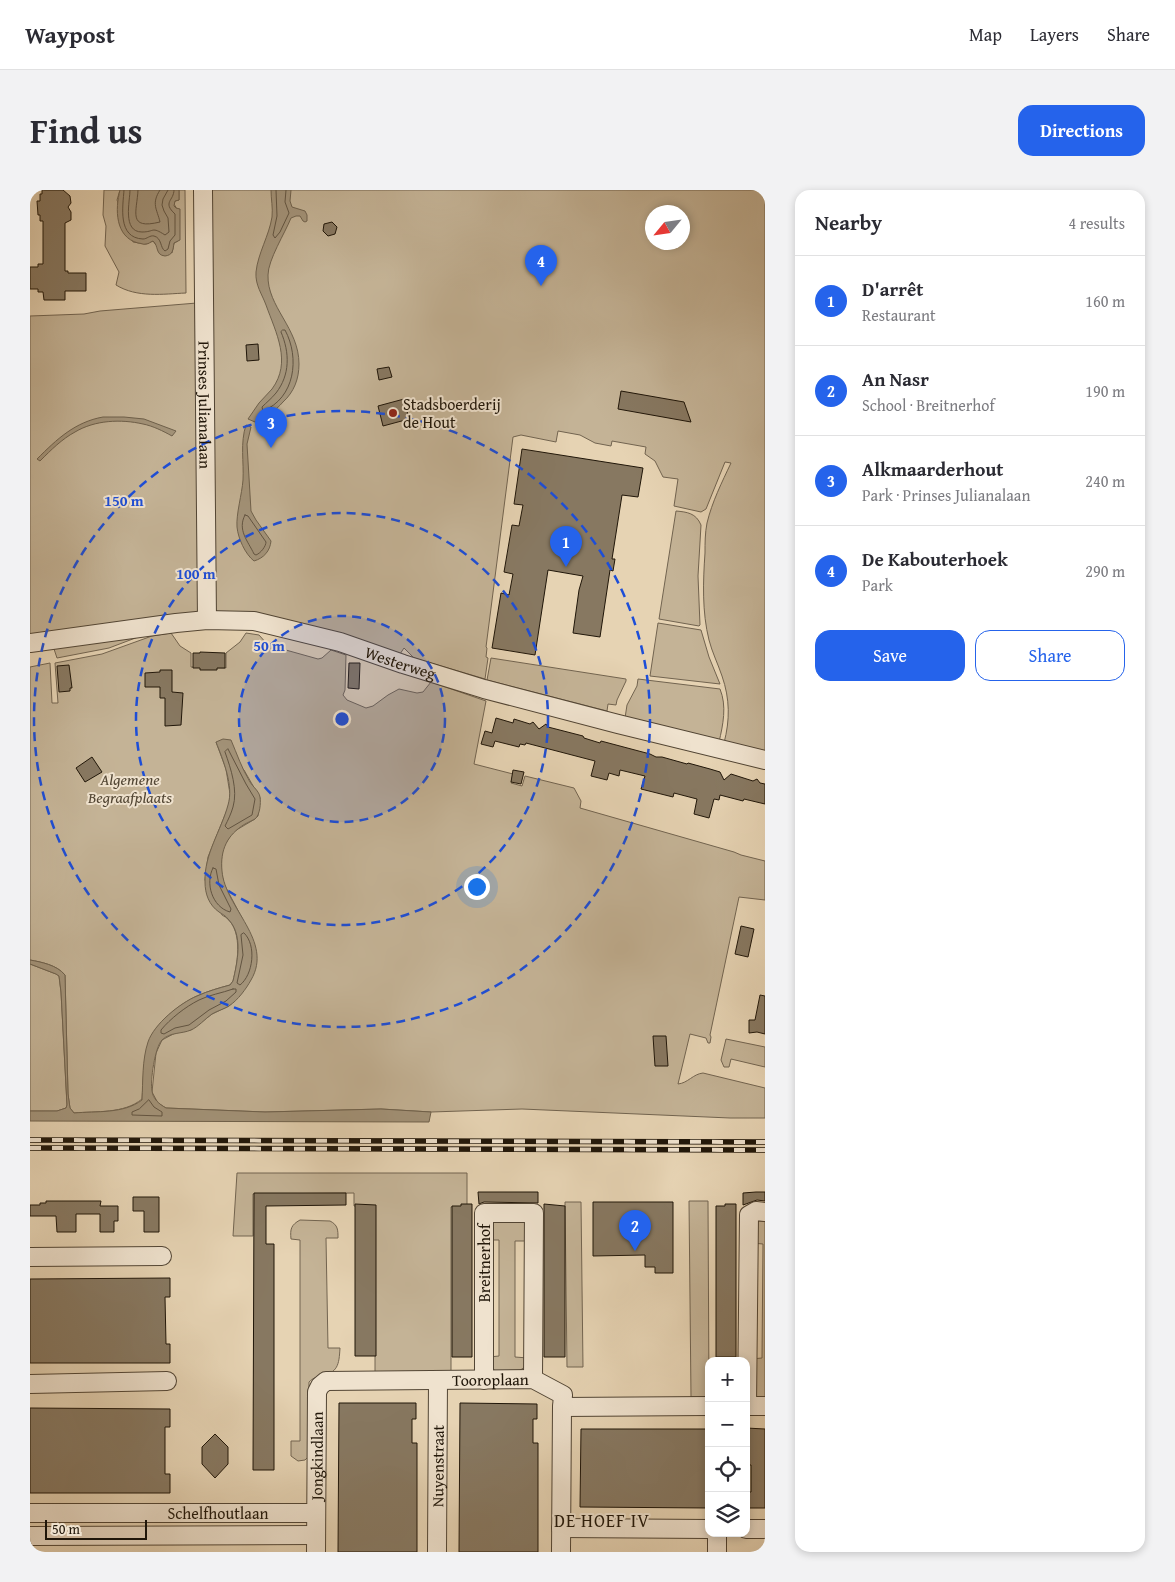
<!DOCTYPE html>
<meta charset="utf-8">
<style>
:root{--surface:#fff;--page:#f2f2f3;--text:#2b2b33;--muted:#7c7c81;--line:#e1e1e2;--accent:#2563eb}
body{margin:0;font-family:"Gentium Book Plus",serif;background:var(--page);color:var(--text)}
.controls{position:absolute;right:15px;bottom:15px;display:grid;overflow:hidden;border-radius:10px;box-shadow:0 2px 8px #0003}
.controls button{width:45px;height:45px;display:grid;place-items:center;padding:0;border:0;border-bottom:1px solid var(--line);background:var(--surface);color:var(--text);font:25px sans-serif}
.compass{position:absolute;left:615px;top:15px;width:45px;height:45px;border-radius:50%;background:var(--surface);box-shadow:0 2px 8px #0003;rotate:241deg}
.scale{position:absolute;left:15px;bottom:12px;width:102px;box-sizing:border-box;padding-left:5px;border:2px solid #201609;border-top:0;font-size:14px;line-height:18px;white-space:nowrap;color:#201609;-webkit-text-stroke:4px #efe2ce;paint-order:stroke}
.you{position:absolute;left:446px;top:696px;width:18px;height:18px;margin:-12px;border:4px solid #fff;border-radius:50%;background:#1a73e8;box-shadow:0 0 0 8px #1a73e833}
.badge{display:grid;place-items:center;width:32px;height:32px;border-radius:50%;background:var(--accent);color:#fff;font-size:16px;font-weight:700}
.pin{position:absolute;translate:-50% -41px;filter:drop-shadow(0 1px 2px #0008)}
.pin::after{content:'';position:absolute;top:26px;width:18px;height:15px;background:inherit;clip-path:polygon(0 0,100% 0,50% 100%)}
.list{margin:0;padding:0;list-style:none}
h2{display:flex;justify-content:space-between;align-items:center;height:65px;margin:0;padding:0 20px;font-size:21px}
h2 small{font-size:16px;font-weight:400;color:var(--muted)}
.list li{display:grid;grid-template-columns:32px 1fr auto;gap:15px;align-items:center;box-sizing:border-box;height:90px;padding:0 20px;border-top:1px solid var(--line)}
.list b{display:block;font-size:19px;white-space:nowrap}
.list p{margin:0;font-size:16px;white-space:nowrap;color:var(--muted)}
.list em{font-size:16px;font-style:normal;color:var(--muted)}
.actions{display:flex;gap:10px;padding:15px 20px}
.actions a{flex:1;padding:11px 0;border:1px solid var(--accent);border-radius:15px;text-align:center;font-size:18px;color:var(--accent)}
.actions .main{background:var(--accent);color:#fff}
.icon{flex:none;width:28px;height:28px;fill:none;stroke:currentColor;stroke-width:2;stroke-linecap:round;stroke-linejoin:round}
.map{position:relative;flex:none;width:735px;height:1362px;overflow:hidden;border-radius:15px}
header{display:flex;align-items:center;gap:30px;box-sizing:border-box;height:70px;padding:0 25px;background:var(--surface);border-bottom:1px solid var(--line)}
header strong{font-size:24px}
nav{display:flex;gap:28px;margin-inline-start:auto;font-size:18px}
.intro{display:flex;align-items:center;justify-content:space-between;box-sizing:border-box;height:120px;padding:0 30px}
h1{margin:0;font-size:35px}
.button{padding:12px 22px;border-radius:15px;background:var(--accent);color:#fff;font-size:18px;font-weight:700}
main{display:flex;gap:30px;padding:0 30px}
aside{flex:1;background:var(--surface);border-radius:15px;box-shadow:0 2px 8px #0003}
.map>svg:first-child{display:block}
.green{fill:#c4b396;stroke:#726450;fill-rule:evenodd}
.water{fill:#a39379;stroke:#6f614c}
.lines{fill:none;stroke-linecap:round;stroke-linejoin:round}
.shore{stroke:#625441;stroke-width:1}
.building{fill:#877861;stroke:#201609}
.minor-casing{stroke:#524534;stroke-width:20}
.minor{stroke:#efe2ce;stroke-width:18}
.rail-casing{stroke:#201609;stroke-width:5.5}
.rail{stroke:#efe2ce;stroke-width:4;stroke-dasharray:11;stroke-linecap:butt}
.ring{fill:none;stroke:#1d4ed8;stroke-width:2.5;stroke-dasharray:9 6}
.poi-dot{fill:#8f2418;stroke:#efe2ce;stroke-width:2}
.labels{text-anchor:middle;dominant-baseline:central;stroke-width:4;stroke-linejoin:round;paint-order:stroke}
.poi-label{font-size:16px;fill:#201609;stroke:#efe2ce;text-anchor:start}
.street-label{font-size:16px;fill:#201609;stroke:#efe2ce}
.park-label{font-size:16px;font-style:italic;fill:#514533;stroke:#efe2ce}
.neighbourhood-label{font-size:18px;letter-spacing:1px;fill:#201609;stroke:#efe2ce}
.centre{fill:#1d4ed8;stroke:#efe2ce;stroke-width:2.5}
.ring-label{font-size:15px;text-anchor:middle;font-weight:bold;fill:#1d4ed8;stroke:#efe2ce;stroke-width:4;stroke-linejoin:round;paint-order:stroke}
</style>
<header>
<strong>Waypost</strong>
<nav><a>Map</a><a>Layers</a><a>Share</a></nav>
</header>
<div class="intro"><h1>Find us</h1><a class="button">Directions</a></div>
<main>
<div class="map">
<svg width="735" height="1362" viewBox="0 0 735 1362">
<rect width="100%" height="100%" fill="#e6d3b3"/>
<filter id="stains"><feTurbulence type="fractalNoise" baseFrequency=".004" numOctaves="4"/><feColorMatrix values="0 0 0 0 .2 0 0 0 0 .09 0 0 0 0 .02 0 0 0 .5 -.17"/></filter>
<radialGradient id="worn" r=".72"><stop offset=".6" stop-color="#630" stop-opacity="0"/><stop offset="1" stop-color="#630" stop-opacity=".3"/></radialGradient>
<path class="green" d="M74,0H90L87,10L103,52L116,54L123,51L126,55L142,63L144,53L148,51L147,19L144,14L145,11L149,10V0H155L156,103C133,104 107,108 86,95L89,82L75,56L76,36L73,25Z
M180,0H735V564L694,553C700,530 700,509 692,486C688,474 682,462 679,450C672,422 673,392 675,363C675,353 675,343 677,333C682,312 692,292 701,273L695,272L676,319L671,322L644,316L648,289L633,287L625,271L615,264L616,257L582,251L581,256L565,253L550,245L528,241L526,252L491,245L483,247L456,457L457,458L456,467L458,468L455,489L384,468L374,458L370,464L265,434L0,447V126L54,124L70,121L179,112ZM622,22H652V52H622Z
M646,321C657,322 666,323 671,335L668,386L670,435L669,436L629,429Z
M628,433L671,440L679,467L690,494L620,486Z
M141,443L150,456L161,463V477L196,478V463L210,452L216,443L229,445L238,455L288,469L292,468L301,460L316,465L315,500L313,505L317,510L336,518L343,516L358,505L369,499L387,503L393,502L401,492L456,511L444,574L483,584L481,593L492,596L495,586L544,598L551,611L550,618L704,662L711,665L735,671V710L709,707L680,845L681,847L680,853H678L676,848L660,844L648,894C658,893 663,884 673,883L735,898V928H700L492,919L401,922L351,919L235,922L136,918L128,913L122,902L126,863L132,850L147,842L161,840L182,824L199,816L209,806L212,728L194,694L191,680L192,659L203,642L225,629L228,626L230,608L214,580L186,552L196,579L200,604L199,615L178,667L175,690L192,725C214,736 208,772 203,791L200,795C189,798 178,801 167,806C151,813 127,832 120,849C114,863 113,894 112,909C94,924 66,921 44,923L40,918L38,904L35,785C27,775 11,772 0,770V477L20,473L22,513H28L25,473L72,464L122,446Z
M108,447L79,458L27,468L23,456Z
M461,468L596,489V491L587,510L586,515L578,514L577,521L457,490Z
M608,489L690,499C697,516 693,535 689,552L595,528L597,515L607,496Z
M0,774L26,784L29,786L31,802L37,915L36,918L27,921H0Z
M696,849L735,857V877L701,869L699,877H694L691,870Z
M207,983H437V1017H421V1182H345V1017L324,1016V1003L223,1004V1046H203Z
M659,1011H678L679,1207H661Z
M535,1012H551L553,1177H537Z
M493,1029L496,1033L498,1051H485V1167L498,1168V1174C486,1186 473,1186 459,1177V1167L469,1166V1050H459L463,1030Z
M270,1030L300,1031C308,1035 308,1040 308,1048H296L298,1158H310C309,1175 308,1183 290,1186C285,1188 283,1188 279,1192L278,1267L275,1270L268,1271L261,1266V1251H270V1050L261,1049C260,1039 261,1035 270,1030Z
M729,1031H735V1212H720L721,1169L732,1168L733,1054L722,1053L726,1032Z"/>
<path class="water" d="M90,0H149V10L145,11L144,16L146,18L150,19V50L144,53C143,60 143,65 135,66C125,65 129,56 123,51C120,52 119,54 116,54C113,55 111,53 108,53C85,47 85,19 90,0Z
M241,0H261L260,11L262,17L275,21L277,25V31L275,32L273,31L270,26H266L261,28C255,43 238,70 238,85C237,117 269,138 269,174C269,189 264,202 253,212C246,220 235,229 225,232L218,229C222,224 225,218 229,213C233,208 238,204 242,199C262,172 246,143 236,115C232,104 225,95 226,82C228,63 239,46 242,27C243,18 241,9 241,0Z
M73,227H94L114,229L146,241L142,246C133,241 123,236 113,234C91,229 65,230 45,242C32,249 21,260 10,271L7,269C27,249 45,232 73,227Z
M216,235L221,237L217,254L221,321L226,330L241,351C240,361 234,368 224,371C215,364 208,348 207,337C206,324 212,304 213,290C214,272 210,253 216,235Z
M193,549L201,550C207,564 212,579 220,592C223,597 229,601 230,607C231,613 230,625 225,629C222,631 218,632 215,634C197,645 190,660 192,681C195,718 244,751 221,790C216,799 208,810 199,816C194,819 187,821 182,824C175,829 168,837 161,840C152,844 140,842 132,850C125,857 120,891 122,901C123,909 129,914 136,918L235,922L351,919L401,922L399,932L0,931V921H27L36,918L37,915L31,802L29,786L26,784L0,774V770C11,772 27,775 35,785L38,904L40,918L44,923C66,921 94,924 112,910C113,891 112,870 118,852C124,834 150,813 167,806C178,801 189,798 200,795L203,791C207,773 214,745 198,729C196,726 192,724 189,722C179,715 175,704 175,692C174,664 191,641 198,615C204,596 193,570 186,552Z"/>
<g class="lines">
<path class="shore" d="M94,0C93,16 87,48 113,49C117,49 120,45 124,46C132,48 130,58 135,61L138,59L140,51L145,45V24C132,12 144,11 144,0
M100,0C100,11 92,42 112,42C125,42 121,36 135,45L139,42L138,28L134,21L132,15L133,9L138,0
M108,0C107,22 97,40 130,32C127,19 121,14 130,0
M246,0L247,26L243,45L245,48L250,42L259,23L255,12L256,0
M253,140H255C270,168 265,208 233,221L232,217C236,213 242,208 246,203C260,185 260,163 251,142Z
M215,325L218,326L236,352C236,356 231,363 226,365L224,364C218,351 207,340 215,325Z
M198,559L216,594L225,609L222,625L198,639L195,636C198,630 201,624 203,617C208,600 201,579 195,562Z
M183,678L186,679L189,695L201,719L200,722C182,717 175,693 183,678Z
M214,743C227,755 223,785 210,795L207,793L213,765L211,745Z
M203,799H206V802L196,811L179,820L159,835L145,838L134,844L131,843V840C140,829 155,817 169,810C179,805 192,803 203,799Z
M119,910L124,917L132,922V926L102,925V922L109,919Z"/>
</g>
<path class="building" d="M12,0H33L40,6L41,13L38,17L41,22V30L35,33V81H38V83H56V101H35V110H14L13,102H8V99H0V77H8V74H13V31H10V25H8L7,11H10V4H12Z
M302,32L307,37L305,44L298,46L293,41L294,34Z
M228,154L229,170L217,171L216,155Z
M359,177L362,187L349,190L347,179Z
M591,201L654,212L661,232L588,219Z
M374,209L379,229L353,236L348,216Z
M492,259L613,278L608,307L592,305L582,369H585L583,381L580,380L570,447L543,443L549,400L553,386L518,380L505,465L462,458L471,403L479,405L483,384L474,382L482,335L489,336L493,315L484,314Z
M170,462L195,463V478H187V480H170V478H163V463H170Z
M319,473H330L329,499L318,498Z
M39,475L42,498H40V501L29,502L27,476Z
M130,480H142V502L153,503L151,535L135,536V508H130V497H115V483L130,482Z
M466,528L483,533L484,529L500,534L503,532L509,539L516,534L518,537L553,546L554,548L570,553L571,551L620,564L626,567H632L657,574L658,573L680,579L690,582L694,590L701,584L723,591L727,589L730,593L735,594V614L714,609L713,611L690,605L689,610L684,609L679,628L664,624L667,609L644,603L643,607L611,599L615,586L590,580L589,586L579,583L577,590L561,586L565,571L496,553L495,555L490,554L489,557L465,551L463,557L451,554L455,541L462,543Z
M62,567L72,582L55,592L46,578Z
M483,580L494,582L491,594L481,592Z
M711,736L724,739L718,767L705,764Z
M730,805L735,806V844L727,842L719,843V830H725Z
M623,846H636L638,876H625Z
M448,1002H508V1013L454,1012L449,1014Z
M726,1002H735V1011L727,1010L713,1015V1003Z
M224,1003H316V1015L236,1016V1054H244V1280H223Z
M103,1007H129V1042H114V1021H103Z
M16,1011H71L70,1016H88V1031H84V1042H70V1024H46V1042H27L26,1026H0V1015H10V1013H16Z
M563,1012H643V1083H625V1077H615V1065L563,1066Z
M325,1014L346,1015V1166H325Z
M431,1014H442V1167H422V1016H431Z
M514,1014L535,1016V1167H514Z
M695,1014H706V1167H686V1016H695Z
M140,1088V1107H135L136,1154H140V1173H0V1089Z
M309,1213H386V1229H382V1253H387V1362H308Z
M430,1213L507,1214V1229H503V1253H508V1362H429Z
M0,1218L140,1219V1237H135V1284H140V1303H0Z
M716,1238L735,1239V1318H716V1302H721V1275H716Z
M551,1239H679V1318L550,1317Z
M185,1244L198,1257V1274L185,1288L172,1274V1257Z"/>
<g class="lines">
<g class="minor-casing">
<g id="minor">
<path id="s1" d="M173,0L177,430"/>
<path id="s2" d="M0,453L146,433L177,430L224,431L310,452L373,474L454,499L588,534L735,570"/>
<path d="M0,1067L132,1066"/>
<path d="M454,1190V1023H504L503,1189"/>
<path d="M0,1194L137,1191"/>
<path d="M716,1216H735"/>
<path d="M717,1216L719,1025L726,1021L735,1022"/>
<path id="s3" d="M0,1323H286"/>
<path d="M531,1338L679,1339"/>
<path d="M716,1339H735"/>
<path d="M0,1346L286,1345"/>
<path id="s4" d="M286,1362L287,1202L290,1196L296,1191L503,1189L533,1205L532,1217L679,1216"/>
<path id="s5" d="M407,1362L408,1190"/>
<path d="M531,1362L532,1217"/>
<path d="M687,1362V1343"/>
</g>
</g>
<use href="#minor" class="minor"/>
<g class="rail-casing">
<path id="rail" d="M0,950L735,952
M0,958L735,960"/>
</g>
<use href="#rail" class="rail"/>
</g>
<circle cx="312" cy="529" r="103" fill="#1d4ed8" fill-opacity=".12"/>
<g class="ring">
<circle cx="312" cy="529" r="103"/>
<circle cx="312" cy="529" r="206"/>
<circle cx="312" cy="529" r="308"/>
</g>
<circle class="poi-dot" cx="363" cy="223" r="5"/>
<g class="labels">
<g class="poi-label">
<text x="373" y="214">Stadsboerderij<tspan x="373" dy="18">de Hout</tspan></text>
</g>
<g class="street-label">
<text stroke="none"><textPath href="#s1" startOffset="215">Prinses Julianalaan</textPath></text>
<text stroke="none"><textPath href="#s2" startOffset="378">Westerweg</textPath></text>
<text transform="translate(454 1073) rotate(-90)">Breitnerhof</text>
<text stroke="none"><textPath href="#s4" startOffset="339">Tooroplaan</textPath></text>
<text stroke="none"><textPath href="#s4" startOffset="96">Jongkindlaan</textPath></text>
<text stroke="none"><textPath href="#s5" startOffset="86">Nuyenstraat</textPath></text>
<text stroke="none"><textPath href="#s3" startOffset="188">Schelfhoutlaan</textPath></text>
</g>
<g class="park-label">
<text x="100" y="589">Algemene<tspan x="100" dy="18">Begraafplaats</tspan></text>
</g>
<g class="neighbourhood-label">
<text x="572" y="1330">DE HOEF IV</text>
</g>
</g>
<circle cx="312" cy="529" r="8" class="centre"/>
<g class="ring-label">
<text x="94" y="316">150 m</text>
<text x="166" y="389">100 m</text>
<text x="239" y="461">50 m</text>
</g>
<rect width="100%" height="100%" filter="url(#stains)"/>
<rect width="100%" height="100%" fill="url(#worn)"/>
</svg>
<div class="controls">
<button>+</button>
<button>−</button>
<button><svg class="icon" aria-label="locate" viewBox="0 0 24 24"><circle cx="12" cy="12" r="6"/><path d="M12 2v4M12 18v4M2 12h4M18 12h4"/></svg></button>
<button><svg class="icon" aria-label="layers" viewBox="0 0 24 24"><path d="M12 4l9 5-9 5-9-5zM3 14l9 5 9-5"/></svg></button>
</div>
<svg class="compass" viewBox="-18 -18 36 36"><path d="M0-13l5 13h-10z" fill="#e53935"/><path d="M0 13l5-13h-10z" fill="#7c7c81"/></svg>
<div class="scale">50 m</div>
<div class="you"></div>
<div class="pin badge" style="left:536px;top:377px">1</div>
<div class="pin badge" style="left:605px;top:1061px">2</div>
<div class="pin badge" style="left:241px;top:258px">3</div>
<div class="pin badge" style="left:511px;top:96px">4</div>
</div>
<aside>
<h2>Nearby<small>4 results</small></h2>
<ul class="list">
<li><span class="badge">1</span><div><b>D'arrêt</b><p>Restaurant</p></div><em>160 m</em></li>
<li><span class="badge">2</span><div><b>An Nasr</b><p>School · Breitnerhof</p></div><em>190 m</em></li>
<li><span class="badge">3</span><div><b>Alkmaarderhout</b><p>Park · Prinses Julianalaan</p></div><em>240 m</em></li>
<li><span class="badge">4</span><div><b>De Kabouterhoek</b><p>Park</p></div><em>290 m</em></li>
</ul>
<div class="actions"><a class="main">Save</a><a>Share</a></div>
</aside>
</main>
